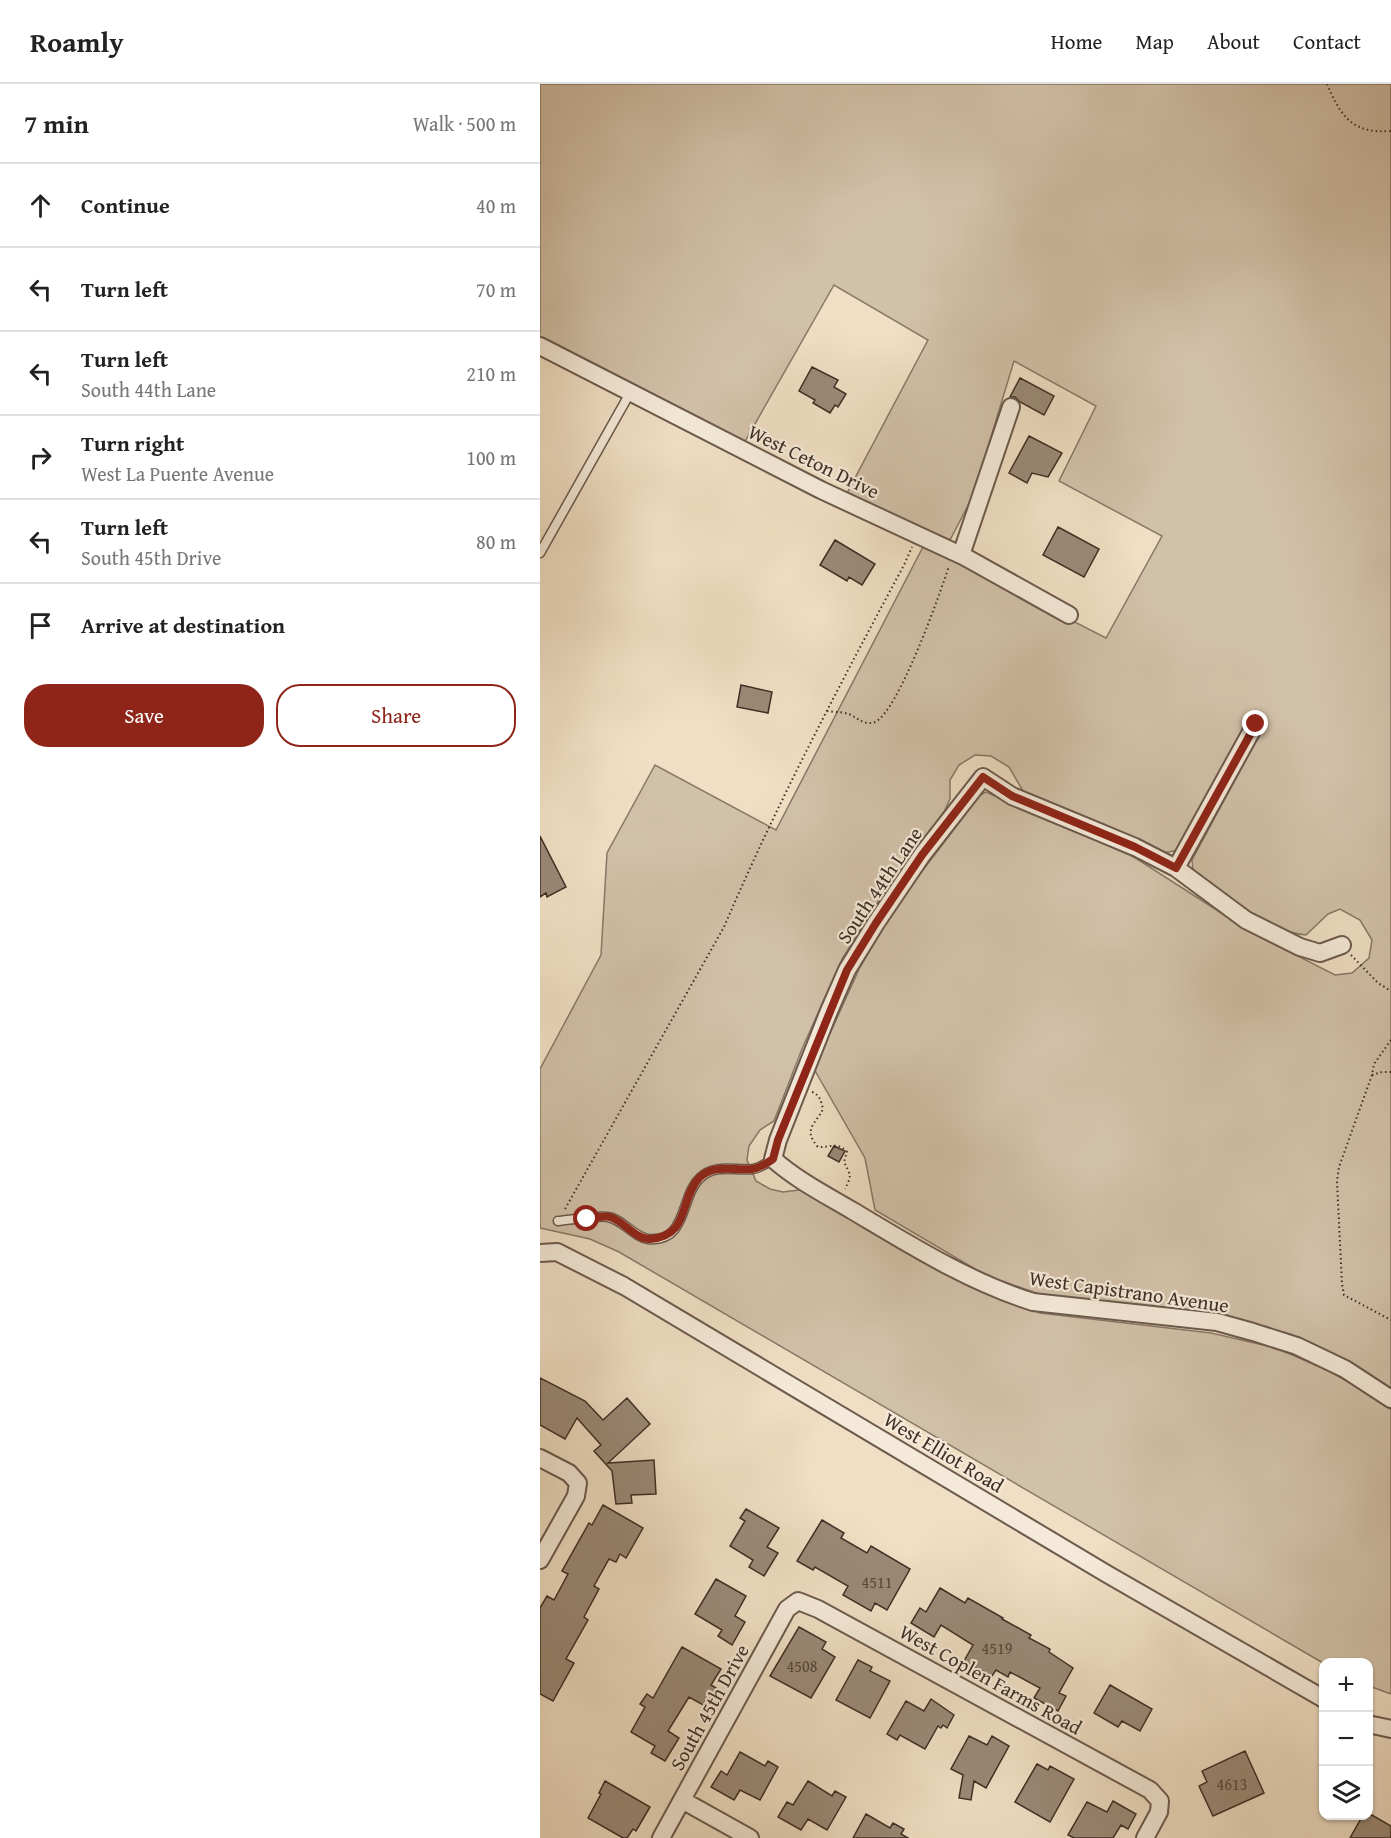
<!DOCTYPE html>
<meta charset="utf-8">
<style>
:root{--surface:#fff;--page:#f2f2f2;--text:#222;--muted:#767676;--line:#e0e0e0;--accent:#8f2418}
body{margin:0;font-family:"Gentium Book Plus",serif;background:var(--page);color:var(--text)}
.controls{position:absolute;right:18px;bottom:18px;display:grid;overflow:hidden;border-radius:12px;box-shadow:0 2px 4px #0004}
.controls button{width:54px;height:54px;display:grid;place-items:center;padding:0;border:0;border-bottom:2px solid var(--line);background:var(--surface);color:var(--text);font:30px sans-serif}
.stop{position:absolute;width:18px;height:18px;margin:-14px;border:4px solid #8f2418;border-radius:50%;background:#fff}
.stop.end{background:#8f2418;border-color:#fff;box-shadow:0 2px 6px #0008}
.list{margin:0;padding:0;list-style:none}
h2{display:flex;justify-content:space-between;align-items:center;height:78px;margin:0;padding:0 24px;font-size:26px}
h2 small{font-size:20px;font-weight:400;color:var(--muted)}
.list li{display:grid;grid-template-columns:39px 1fr auto;gap:18px;align-items:center;box-sizing:border-box;height:84px;padding:0 24px;border-top:2px solid var(--line)}
.list b{display:block;font-size:22px;white-space:nowrap}
.list p{margin:0;font-size:20px;white-space:nowrap;color:var(--muted)}
.list em{font-size:20px;font-style:normal;color:var(--muted)}
.actions{display:flex;gap:12px;padding:18px 24px}
.actions a{flex:1;padding:14px 0;border:2px solid var(--accent);border-radius:24px;text-align:center;font-size:21px;color:var(--accent)}
.actions .main{background:var(--accent);color:#fff}
.icon{flex:none;width:33px;height:33px;fill:none;stroke:currentColor;stroke-width:2;stroke-linecap:round;stroke-linejoin:round}
.map{position:relative;flex:none;width:851px;height:1754px;overflow:hidden}
header{display:flex;align-items:center;gap:36px;box-sizing:border-box;height:84px;padding:0 30px;background:var(--surface);border-bottom:2px solid var(--line)}
header strong{font-size:28px}
nav{display:flex;gap:33px;margin-inline-start:auto;font-size:21px}
main{display:flex}
aside{flex:1;background:var(--surface)}
.map>svg:first-child{display:block}
.green{fill:#d2c1a9;stroke:#887867;stroke-width:1.5}
.building{fill:#9b8a78;stroke:#3f2e25;stroke-width:1.5}
.lines{fill:none;stroke-linecap:round;stroke-linejoin:round}
.lane-casing{stroke:#6b5a4d;stroke-width:11}
.street-casing{stroke:#6b5a4d;stroke-width:20}
.path{stroke:#3f2e25;stroke-width:2;stroke-dasharray:1.5 3;stroke-linecap:butt}
.lane{stroke:#f5ead9;stroke-width:8}
.street{stroke:#f5ead9;stroke-width:16}
.route{stroke:#8f2418;stroke-width:8}
.labels{text-anchor:middle;dominant-baseline:central;stroke-width:4.5;stroke-linejoin:round;paint-order:stroke}
.number-label{font-size:16px;fill:#56453a}
.street-label{font-size:20px;fill:#3f2e25;stroke:#f5ead9}
</style>
<header>
<strong>Roamly</strong>
<nav><a>Home</a><a>Map</a><a>About</a><a>Contact</a></nav>
</header>
<main>
<aside>
<h2>7 min<small>Walk · 500 m</small></h2>
<ul class="list">
<li><svg class="icon" aria-label="ahead" viewBox="0 0 24 24"><path d="M12 20V5M6 11l6-6 6 6"/></svg><div><b>Continue</b></div><em>40 m</em></li>
<li><svg class="icon" aria-label="left" viewBox="0 0 24 24"><path d="M17 20v-9H6M10 6l-5 5 5 5"/></svg><div><b>Turn left</b></div><em>70 m</em></li>
<li><svg class="icon" aria-label="left" viewBox="0 0 24 24"><path d="M17 20v-9H6M10 6l-5 5 5 5"/></svg><div><b>Turn left</b><p>South 44th Lane</p></div><em>210 m</em></li>
<li><svg class="icon" aria-label="right" viewBox="0 0 24 24"><path d="M7 20v-9h11M14 6l5 5-5 5"/></svg><div><b>Turn right</b><p>West La Puente Avenue</p></div><em>100 m</em></li>
<li><svg class="icon" aria-label="left" viewBox="0 0 24 24"><path d="M17 20v-9H6M10 6l-5 5 5 5"/></svg><div><b>Turn left</b><p>South 45th Drive</p></div><em>80 m</em></li>
<li><svg class="icon" aria-label="arrive" viewBox="0 0 24 24"><path d="M6 21V4h12l-3 4 3 4H6"/></svg><div><b>Arrive at destination</b></div></li>
</ul>
<div class="actions"><a class="main">Save</a><a>Share</a></div>
</aside>
<div class="map">
<svg width="851" height="1754" viewBox="0 0 851 1754">
<rect width="100%" height="100%" fill="#f0dfc4"/>
<filter id="stains"><feTurbulence type="fractalNoise" baseFrequency=".00333" numOctaves="4"/><feColorMatrix values="0 0 0 0 .2 0 0 0 0 .09 0 0 0 0 .02 0 0 0 .5 -.17"/></filter>
<radialGradient id="worn" r=".72"><stop offset=".6" stop-color="#630" stop-opacity="0"/><stop offset="1" stop-color="#630" stop-opacity=".3"/></radialGradient>
<path class="green" d="M0,0H851V1304L811,1278L750,1250L674,1231L508,1213L447,1192L335,1126L325,1074L274,985L320,883L358,819L440,711L446,708L594,773L711,848L795,891L812,889L829,874L832,856L820,836L800,825L788,830L766,851C728,848 684,808 653,787L652,776L723,644L709,635L638,766L624,769L566,741L483,707L469,683L451,672L435,671L419,681L410,696V715L404,728L338,818L302,875L262,965L234,1037L220,1046L209,1062L207,1076L216,1097L230,1105L243,1108L259,1106L266,1108L430,1203L500,1229L671,1249L736,1264L787,1286L834,1312L851,1326V1610L829,1602L828,1578L783,1579L79,1168L50,1155L0,1144V985L61,871L67,769L115,681L236,746L384,461L566,554L622,452L519,397L556,322L474,277L433,412L410,456L306,411L388,256L294,201L203,361L0,255Z"/>
<path class="building" d="M272,283L298,296L294,303L306,310L298,323L295,321L290,329L273,319L275,316L259,307Z
M480,294L514,312L504,331L480,318L475,313H470Z
M489,352L522,369L508,393L492,389L487,399L469,389Z
M518,443L559,465L544,493L503,471Z
M295,456L335,480L322,501L309,493L307,497L280,481Z
M201,601L232,608L228,629L197,623Z
M0,752L26,803L7,813L6,809L0,813Z
M294,1062L305,1067L299,1078L288,1072Z
M0,1294L45,1317L63,1336L87,1314L110,1340L68,1379L114,1376L116,1410L91,1411L92,1419L76,1420L72,1387L54,1367L61,1361L37,1334L25,1355L0,1341Z
M63,1421L103,1444L86,1474L80,1470L76,1478L69,1475L54,1502L59,1505L44,1533L48,1536L26,1575L34,1579L13,1617L0,1610V1524L7,1512L14,1516L28,1490L22,1487L49,1439L52,1441Z
M206,1425L239,1444L227,1463L238,1469L224,1492L209,1483L213,1476L190,1462L205,1437L200,1434Z
M282,1436L304,1449L301,1454L327,1469L331,1462L370,1485L347,1526L335,1519L331,1527L303,1511L308,1502L275,1483L273,1486L257,1477Z
M176,1495L206,1512L195,1532L205,1538L192,1561L178,1552L182,1546L155,1530Z
M400,1504L425,1519L428,1514L463,1534L462,1535L491,1551L489,1554L510,1565L509,1568L533,1584L519,1609L526,1612L518,1627L494,1614L500,1604L470,1588L468,1593L456,1586L452,1592L424,1577L433,1561L401,1541L394,1553L371,1539L380,1524L386,1528Z
M259,1543L286,1558L282,1565L295,1573L271,1614L230,1592Z
M142,1563L181,1585L171,1601L176,1604L165,1622L149,1613L128,1647L139,1654L125,1677L111,1669L115,1662L91,1648L105,1623L100,1620L107,1610L113,1614Z
M318,1576L332,1583L330,1587L350,1597L330,1634L296,1616Z
M570,1601L612,1625L600,1647L582,1637L578,1643L554,1629Z
M391,1615L414,1631L407,1644L403,1641L401,1644L398,1642L385,1665L360,1651L357,1656L347,1650L366,1617L384,1627Z
M429,1652L447,1661L452,1652L469,1662L446,1704L434,1697L431,1716L419,1714L423,1691L411,1685Z
M705,1667L724,1709L673,1732L659,1702L667,1698L662,1687Z
M200,1668L225,1682L228,1677L238,1683L220,1716L200,1706L194,1716L171,1703L181,1687L187,1691Z
M497,1680L508,1686L510,1682L534,1695L510,1738L475,1718Z
M65,1697L110,1723L96,1747L93,1745L87,1754H83L48,1734L61,1710L59,1709Z
M268,1697L292,1712L295,1707L306,1713L287,1746L268,1735L261,1746L238,1733L247,1718L253,1721Z
M573,1717L596,1730L588,1745L581,1741L573,1754H534L528,1751L547,1718L567,1728Z
M326,1730L350,1744L353,1739L364,1745L361,1750L368,1754H313Z
M823,1731H832L851,1742V1754H810Z"/>
<g class="lines">
<g class="lane-casing">
<path id="lane" d="M0,469L90,309
M18,1137C30,1136 59,1131 68,1133C82,1135 94,1153 108,1155C148,1159 140,1112 160,1094C175,1079 194,1087 213,1085C220,1084 227,1079 233,1075"/>
</g>
<g class="street-casing">
<path id="street" d="M0,262L281,406L425,473L529,531
M421,471L471,323
M636,784L716,639
M802,861L780,869L760,863L706,836L636,784L595,763L472,712L443,693L382,771L336,839L307,886L289,927L238,1056L233,1075C258,1097 286,1111 313,1127C370,1161 429,1198 493,1218L677,1238L713,1248L757,1262L805,1285L851,1315
M0,1169L17,1168L84,1202L567,1490L784,1615
M0,1374L29,1389L38,1399L36,1412L0,1476
M828,1640L851,1645
M142,1716L210,1754
M121,1754L247,1525L258,1517L278,1525L610,1706L620,1717L619,1728L605,1754"/>
</g>
<path class="path" d="M787,0C801,33 813,50 851,47
M287,627C294,628 303,628 309,630C318,634 324,642 335,638C358,628 400,510 409,482
M811,871L838,899L851,907
M851,956L834,980L832,991L842,988H851
M832,991L799,1083L797,1097L802,1200L804,1211L851,1236
M272,1008C280,1011 281,1017 283,1025C276,1040 262,1045 278,1063C289,1064 298,1057 307,1068L304,1078C311,1092 312,1091 305,1105
M25,1125L184,843C237,719 300,600 364,481L372,463"/>
<use href="#lane" class="lane"/>
<use href="#street" class="street"/>
</g>
<g class="lines">
<path class="route" d="M47,1135C53,1134 64,1131 70,1133C84,1137 96,1156 110,1155C150,1152 139,1116 159,1094C174,1079 194,1087 212,1085C220,1084 227,1079 233,1075L238,1056L259,1004L307,886L336,839L382,771L443,693L472,712L595,763L636,784L716,640"/>
</g>
<g class="labels">
<g class="number-label">
<text x="337" y="1498">4511</text>
<text x="457" y="1564">4519</text>
<text x="262" y="1582">4508</text>
<text x="692" y="1700">4613</text>
</g>
<g class="street-label">
<text transform="translate(274 377) rotate(26)">West Ceton Drive</text>
<text transform="translate(339 801) rotate(-56)">South 44th Lane</text>
<text transform="translate(589 1207) rotate(8)">West Capistrano Avenue</text>
<text transform="translate(404 1368) rotate(31)">West Elliot Road</text>
<text transform="translate(451 1595) rotate(29)">West Coplen Farms Road</text>
<text transform="translate(169 1623) rotate(-61)">South 45th Drive</text>
</g>
</g>
<rect width="100%" height="100%" filter="url(#stains)"/>
<rect width="100%" height="100%" fill="url(#worn)"/>
</svg>
<div class="controls">
<button>+</button>
<button>−</button>
<button><svg class="icon" aria-label="layers" viewBox="0 0 24 24"><path d="M12 4l9 5-9 5-9-5zM3 14l9 5 9-5"/></svg></button>
</div>
<div class="stop" style="left:47px;top:1135px"></div>
<div class="stop end" style="left:716px;top:640px"></div>
</div>
</main>
